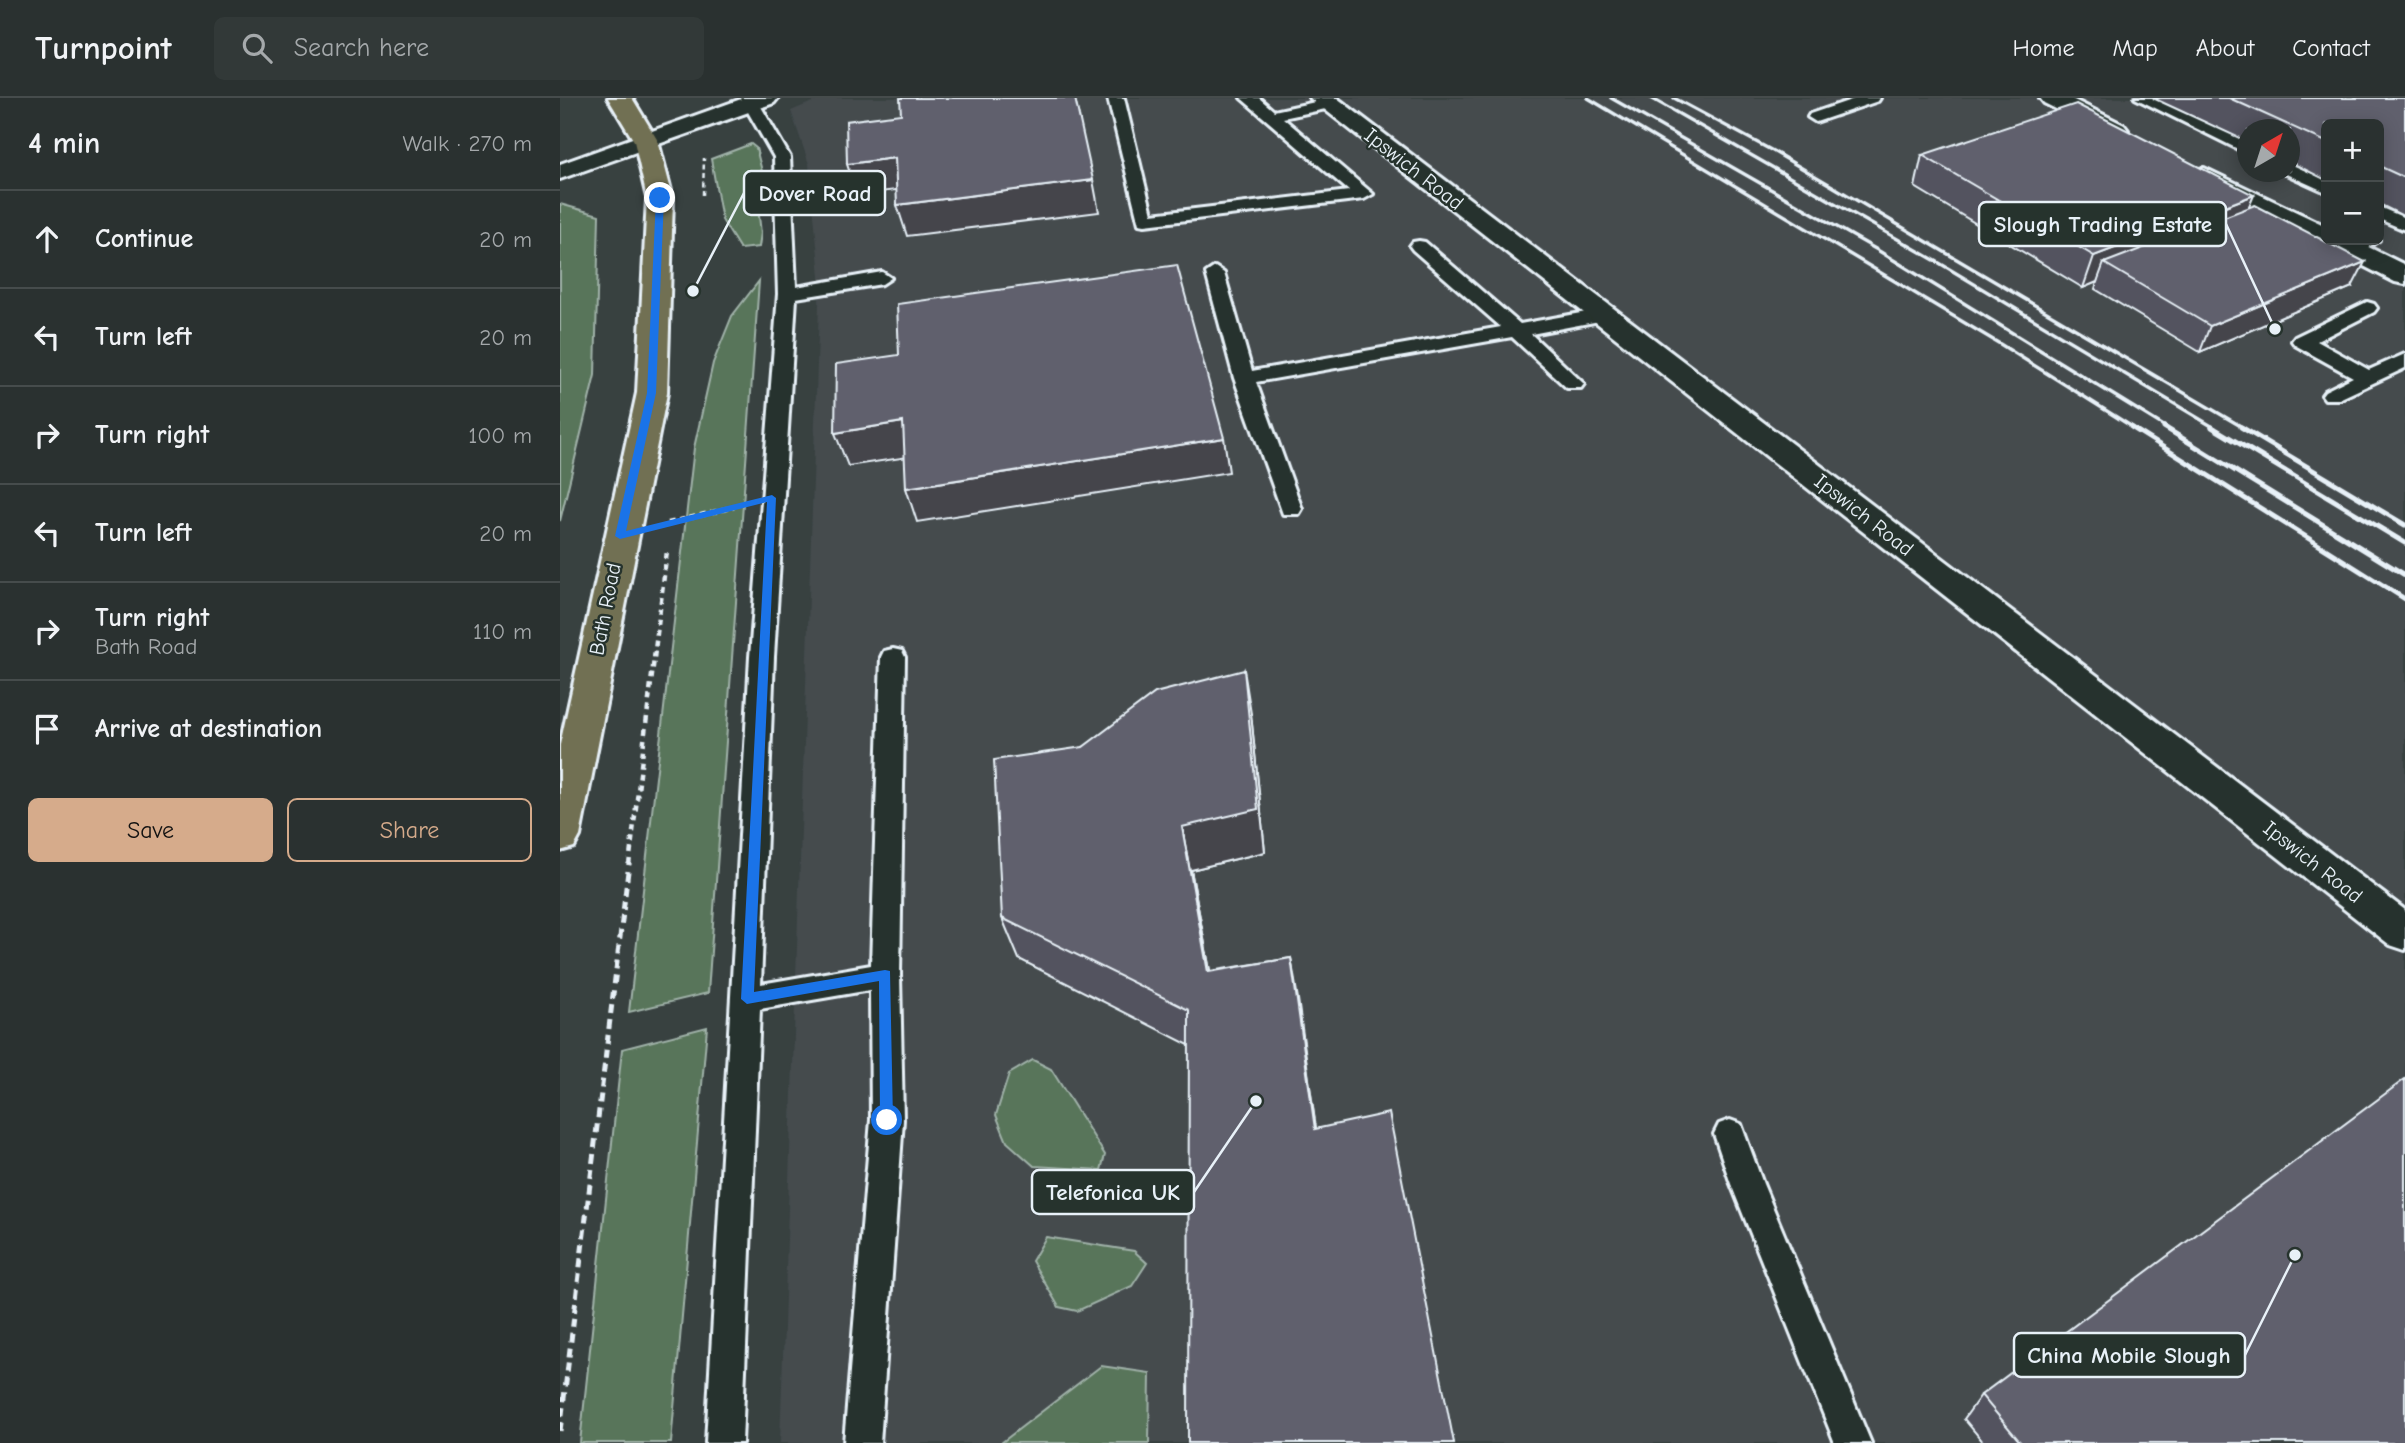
<!DOCTYPE html>
<meta charset="utf-8">
<style>
:root{--surface:#2a3130;--page:#323938;--text:#f1f3f6;--muted:#a5a9ab;--line:#464c4c;--accent:#d6ab8b}
body{margin:0;font-family:"Comic Neue",sans-serif;background:var(--page);color:var(--text)}
.controls{position:absolute;right:21px;top:21px;display:grid;overflow:hidden;border-radius:10px;box-shadow:0 4px 18px #0003}
.controls button{width:63px;height:63px;display:grid;place-items:center;padding:0;border:0;border-bottom:2px solid var(--line);background:var(--surface);color:var(--text);font:35px sans-serif}
.compass{position:absolute;left:1677px;top:21px;width:63px;height:63px;border-radius:50%;background:var(--surface);box-shadow:0 4px 18px #0003;rotate:39deg}
.stop{position:absolute;width:21px;height:21px;margin:-16px;border:5px solid #1a73e8;border-radius:50%;background:#fff}
.stop.end{background:#1a73e8;border-color:#fff;box-shadow:0 2px 7px #0008}
.list{margin:0;padding:0;list-style:none}
h2{display:flex;justify-content:space-between;align-items:center;height:91px;margin:0;padding:0 28px;font-size:30px}
h2 small{font-size:23px;font-weight:400;color:var(--muted)}
.list li{display:grid;grid-template-columns:46px 1fr auto;gap:21px;align-items:center;box-sizing:border-box;height:98px;padding:0 28px;border-top:2px solid var(--line)}
.list b{display:block;font-size:26px;white-space:nowrap}
.list p{margin:0;font-size:23px;white-space:nowrap;color:var(--muted)}
.list em{font-size:23px;font-style:normal;color:var(--muted)}
.actions{display:flex;gap:14px;padding:21px 28px}
.actions a{flex:1;padding:16px 0;border:2px solid var(--accent);border-radius:10px;text-align:center;font-size:24px;color:var(--accent)}
.actions .main{background:var(--accent);color:#111}
.icon{flex:none;width:38px;height:38px;fill:none;stroke:currentColor;stroke-width:2;stroke-linecap:round;stroke-linejoin:round}
.map{position:relative;flex:none;width:1845px;height:1345px;overflow:hidden}
header{display:flex;align-items:center;gap:42px;box-sizing:border-box;height:98px;padding:0 35px;background:var(--surface);border-bottom:2px solid var(--line)}
header strong{font-size:33px}
nav{display:flex;gap:38px;margin-inline-start:auto;font-size:24px}
.search{width:490px;height:63px;background:var(--page);display:flex;align-items:center;gap:18px;box-sizing:border-box;padding:0 24px;border-radius:10px;color:var(--muted);font-size:26px}
main{display:flex}
aside{flex:1;background:var(--surface)}
.map>svg:first-child{display:block}
.built{fill:#444b4e;fill-rule:evenodd}
.green{fill:#59745a;stroke:#a0b2a9;stroke-width:2}
.lines{fill:none;stroke-linecap:round;stroke-linejoin:round}
.lane-casing{stroke:#e8f1f8;stroke-width:6}
.street-casing{stroke:#e8f1f8;stroke-width:6}
.secondary-casing{stroke:#e8f1f8;stroke-width:6}
.primary-casing{stroke:#e8f1f8;stroke-width:6}
.path-far2{stroke:#e8f1f8;stroke-width:2.5;stroke-dasharray:5 3.5;stroke-linecap:butt}
.path-far1{stroke:#e8f1f8;stroke-width:4.5;stroke-dasharray:6 5;stroke-linecap:butt}
.path{stroke:#e8f1f8;stroke-width:5;stroke-dasharray:9 6;stroke-linecap:butt}
.lane{fill:#26332d;fill-rule:evenodd}
.street{fill:#26332d;fill-rule:evenodd}
.secondary{fill:#26332d;fill-rule:evenodd}
.primary{fill:#716f52;fill-rule:evenodd}
.rail-far1{stroke:#e8f1f8;stroke-width:3.5}
.rail{stroke:#e8f1f8;stroke-width:5}
.wall{fill:#53535e;stroke:#e8f1f8;stroke-width:2}
.shaded-wall{fill:#44444c;stroke:#e8f1f8;stroke-width:2}
.building{fill:#61616d;stroke:#e8f1f8;stroke-width:2}
.route{fill:#1a73e8}
.labels{text-anchor:middle;dominant-baseline:central;stroke-width:5;stroke-linejoin:round;paint-order:stroke}
.street-label{font-size:21px;fill:#e8f1f8;stroke:#26332d}
.leader{fill:none;stroke:#e8f1f8;stroke-width:2.5}
.callout-dot{fill:#e8f1f8;stroke:#26332d;stroke-width:2.5}
.callout{fill:#26332d;stroke:#e8f1f8;stroke-width:2.5}
.callout-label{font-size:23px;text-anchor:middle;font-weight:bold;fill:#e8f1f8}
</style>
<header>
<strong>Turnpoint</strong>
<div class="search"><svg class="icon" aria-label="search" viewBox="0 0 24 24"><circle cx="10" cy="10" r="6"/><path d="M15 15l6 6"/></svg>Search here</div>
<nav><a>Home</a><a>Map</a><a>About</a><a>Contact</a></nav>
</header>
<main>
<aside>
<h2>4 min<small>Walk · 270 m</small></h2>
<ul class="list">
<li><svg class="icon" aria-label="ahead" viewBox="0 0 24 24"><path d="M12 20V5M6 11l6-6 6 6"/></svg><div><b>Continue</b></div><em>20 m</em></li>
<li><svg class="icon" aria-label="left" viewBox="0 0 24 24"><path d="M17 20v-9H6M10 6l-5 5 5 5"/></svg><div><b>Turn left</b></div><em>20 m</em></li>
<li><svg class="icon" aria-label="right" viewBox="0 0 24 24"><path d="M7 20v-9h11M14 6l5 5-5 5"/></svg><div><b>Turn right</b></div><em>100 m</em></li>
<li><svg class="icon" aria-label="left" viewBox="0 0 24 24"><path d="M17 20v-9H6M10 6l-5 5 5 5"/></svg><div><b>Turn left</b></div><em>20 m</em></li>
<li><svg class="icon" aria-label="right" viewBox="0 0 24 24"><path d="M7 20v-9h11M14 6l5 5-5 5"/></svg><div><b>Turn right</b><p>Bath Road</p></div><em>110 m</em></li>
<li><svg class="icon" aria-label="arrive" viewBox="0 0 24 24"><path d="M6 21V4h12l-3 4 3 4H6"/></svg><div><b>Arrive at destination</b></div></li>
</ul>
<div class="actions"><a class="main">Save</a><a>Share</a></div>
</aside>
<div class="map">
<svg width="1845" height="1345" viewBox="0 0 1845 1345">
<rect width="100%" height="100%" fill="#384140"/>
<filter id="ink" filterUnits="userSpaceOnUse"><feTurbulence type="fractalNoise" baseFrequency=".0143" numOctaves="2"/><feDisplacementMap in="SourceGraphic" scale="14" xChannelSelector="R" yChannelSelector="G"/><feConvolveMatrix kernelMatrix="1 2 1 2 8 2 1 2 1" color-interpolation-filters="sRGB"/></filter>
<g filter="url(#ink)">
<path class="built" d="M262,0H1845V1345H220L260,178L249,66L231,13ZM1766,26H1819V142H1766ZM1688,32H1730V74H1688Z"/>
<path class="green" d="M191,46L196,50L206,89L196,93L201,135L199,149L180,151L162,122L151,61Z
M0,106L39,117L35,277L0,423Z
M199,183L148,895L69,914L134,350L153,265L172,218Z
M147,929L111,1345H20L62,951Z
M473,962L491,971L545,1057L541,1072L474,1068L447,1044L436,1017L449,976Z
M486,1139L574,1153L587,1165L572,1188L517,1213L499,1209L472,1163Z
M541,1268L590,1275L589,1345H441Z"/>
<g class="lines">
<g class="lane-casing">
<path id="lane" d="M180,0H196L230,59L236,189L322,174L331,180L322,186L236,200L214,559L201,886L311,867L321,559L324,553L333,551L342,553L345,559L340,877L343,1022L320,1345H284L311,1022L310,892L200,911L182,1345H146L190,559L218,196L214,59Z
M548,0H564L592,116L789,93L681,0H699L714,13L769,1L775,3L777,6L775,9L723,20L813,96L804,101L585,127L579,126Z
M1297,0H1320L1318,3L1262,22L1256,24L1248,19L1250,16Z
M1575,0H1596L1688,44V56Z
M1730,66L1766,82V94L1724,75L1730,74Z
M1819,109L1845,120V132L1819,121Z
M1797,142H1819L1799,155H1787L1784,151Z
M859,143L865,144L960,226L1043,211L1050,213L1053,217L1050,221L971,236L1024,286L1021,290H1007L952,239L696,284L742,411L739,416H723L674,280L646,175L655,169L664,175L692,273L941,229L853,152L850,148L853,144Z
M1807,204L1814,206L1817,210L1814,214L1757,243L1809,272L1845,256V270L1779,301H1765L1762,297L1765,293L1793,279L1735,247L1732,243L1735,239Z
M1170,1022L1181,1026L1203,1086L1311,1345H1275L1171,1086L1154,1036L1159,1026Z"/>
</g>
<g class="street-casing">
<path id="street" d="M750,0H777L1845,812V852L1830,847Z
M1480,0H1510L1564,27L1568,32L1564,37H1548L1484,5Z
M1644,70L1766,128V142H1794L1845,167V186L1835,184L1635,82L1632,77L1635,72Z"/>
</g>
<g class="secondary-casing">
<path id="secondary" d="M184,0H218L214,5L0,81V66Z"/>
</g>
<g class="primary-casing">
<path id="primary" d="M48,0H72L98,43L113,100L107,295L20,738L14,749L0,753V647L77,295L87,100L74,43Z"/>
</g>
<path class="path-far2" d="M143,97L144,60"/>
<path class="path-far1" d="M108,425L174,409
M69,767L107,453"/>
<path class="path" d="M0,1333L69,765"/>
<use href="#lane" class="lane"/>
<use href="#street" class="street"/>
<use href="#secondary" class="secondary"/>
<use href="#primary" class="primary"/>
<path class="rail-far1" d="M1028,0L1440,246L1574,330
M1051,0L1319,153L1607,330
M1091,0L1376,163L1655,330
M1114,0L1211,52L1684,330"/>
<path class="rail" d="M1571,329L1845,501
M1604,329L1845,477
M1652,329L1845,445
M1681,329L1845,427"/>
</g>
<path class="wall" d="M1593,0H1845V119L1819,106V26H1766V82L1730,64V32H1688V44Z
M1362,57L1689,110L1792,189L1640,254L1535,191L1537,184L1523,190L1355,89Z
M691,616L705,754L631,772L650,873L731,860L756,1030L894,1345L629,947L459,861L442,820L523,649Z
M1421,1297L1845,1345H1424L1404,1321Z"/>
<path class="shaded-wall" d="M335,60L344,91L297,97L287,66Z
M533,82L539,114L347,138L337,107Z
M1694,97L1681,128L1544,165L1537,184L1523,190L1534,158Z
M1805,164L1792,189L1640,254L1650,228Z
M343,324L355,358L288,368L275,335Z
M664,340L669,374L357,424L346,390Z
M684,572L691,616L705,754L631,772L658,915L648,874L622,729Z
M731,860L738,901L761,1069L755,1031Z"/>
<path class="building" d="M340,0H515L533,82L337,107L335,60L287,66L286,23L341,16Z
M1669,0H1845V80L1819,68V26H1766V44Z
M1516,6L1694,97L1534,158L1362,57Z
M1695,107L1805,164L1650,228L1544,165Z
M617,167L664,340L346,390L343,324L275,335L276,266L339,257L337,206Z
M684,572L698,711L622,729L648,874L731,860L755,1031L829,1015L894,1345H628L629,912L442,820L434,662L523,649L595,595Z
M1845,981V1345H1461L1421,1297Z"/>
</g>
<path class="route" d="M100,98L104,100L96,295L66,433L212,397L216,400L194,894L325,872L330,873L333,1022L327,1028L320,1022L319,883L187,906L181,901L207,404L60,441L55,438L87,295L96,100Z"/>
<g class="labels">
<g class="street-label">
<text transform="translate(854 71) rotate(38)">Ipswich Road</text>
<text transform="translate(1304 417) rotate(38)">Ipswich Road</text>
<text transform="translate(45 511) rotate(-79)">Bath Road</text>
<text transform="translate(1753 764) rotate(38)">Ipswich Road</text>
</g>
</g>
<path class="leader" d="M133 193L184 95M1715 231L1666 126M696 1003L634 1094M1735 1157L1685 1257"/>
<g class="callout-dot">
<circle cx="133" cy="193" r="7"/>
<circle cx="1715" cy="231" r="7"/>
<circle cx="696" cy="1003" r="7"/>
<circle cx="1735" cy="1157" r="7"/>
</g>
<g class="callout">
<rect x="184" y="73" width="141" height="44" rx="7"/>
<rect x="1419" y="104" width="247" height="44" rx="7"/>
<rect x="472" y="1072" width="162" height="44" rx="7"/>
<rect x="1454" y="1235" width="231" height="44" rx="7"/>
</g>
<g class="callout-label">
<text x="255" y="103">Dover Road</text>
<text x="1543" y="134">Slough Trading Estate</text>
<text x="553" y="1102">Telefonica UK</text>
<text x="1569" y="1265">China Mobile Slough</text>
</g>
</svg>
<div class="controls">
<button>+</button>
<button>−</button>
</div>
<svg class="compass" viewBox="-18 -18 36 36"><path d="M0-13l5 13h-10z" fill="#e53935"/><path d="M0 13l5-13h-10z" fill="#a5a9ab"/></svg>
<div class="stop" style="left:327px;top:1022px"></div>
<div class="stop end" style="left:100px;top:100px"></div>
</div>
</main>
